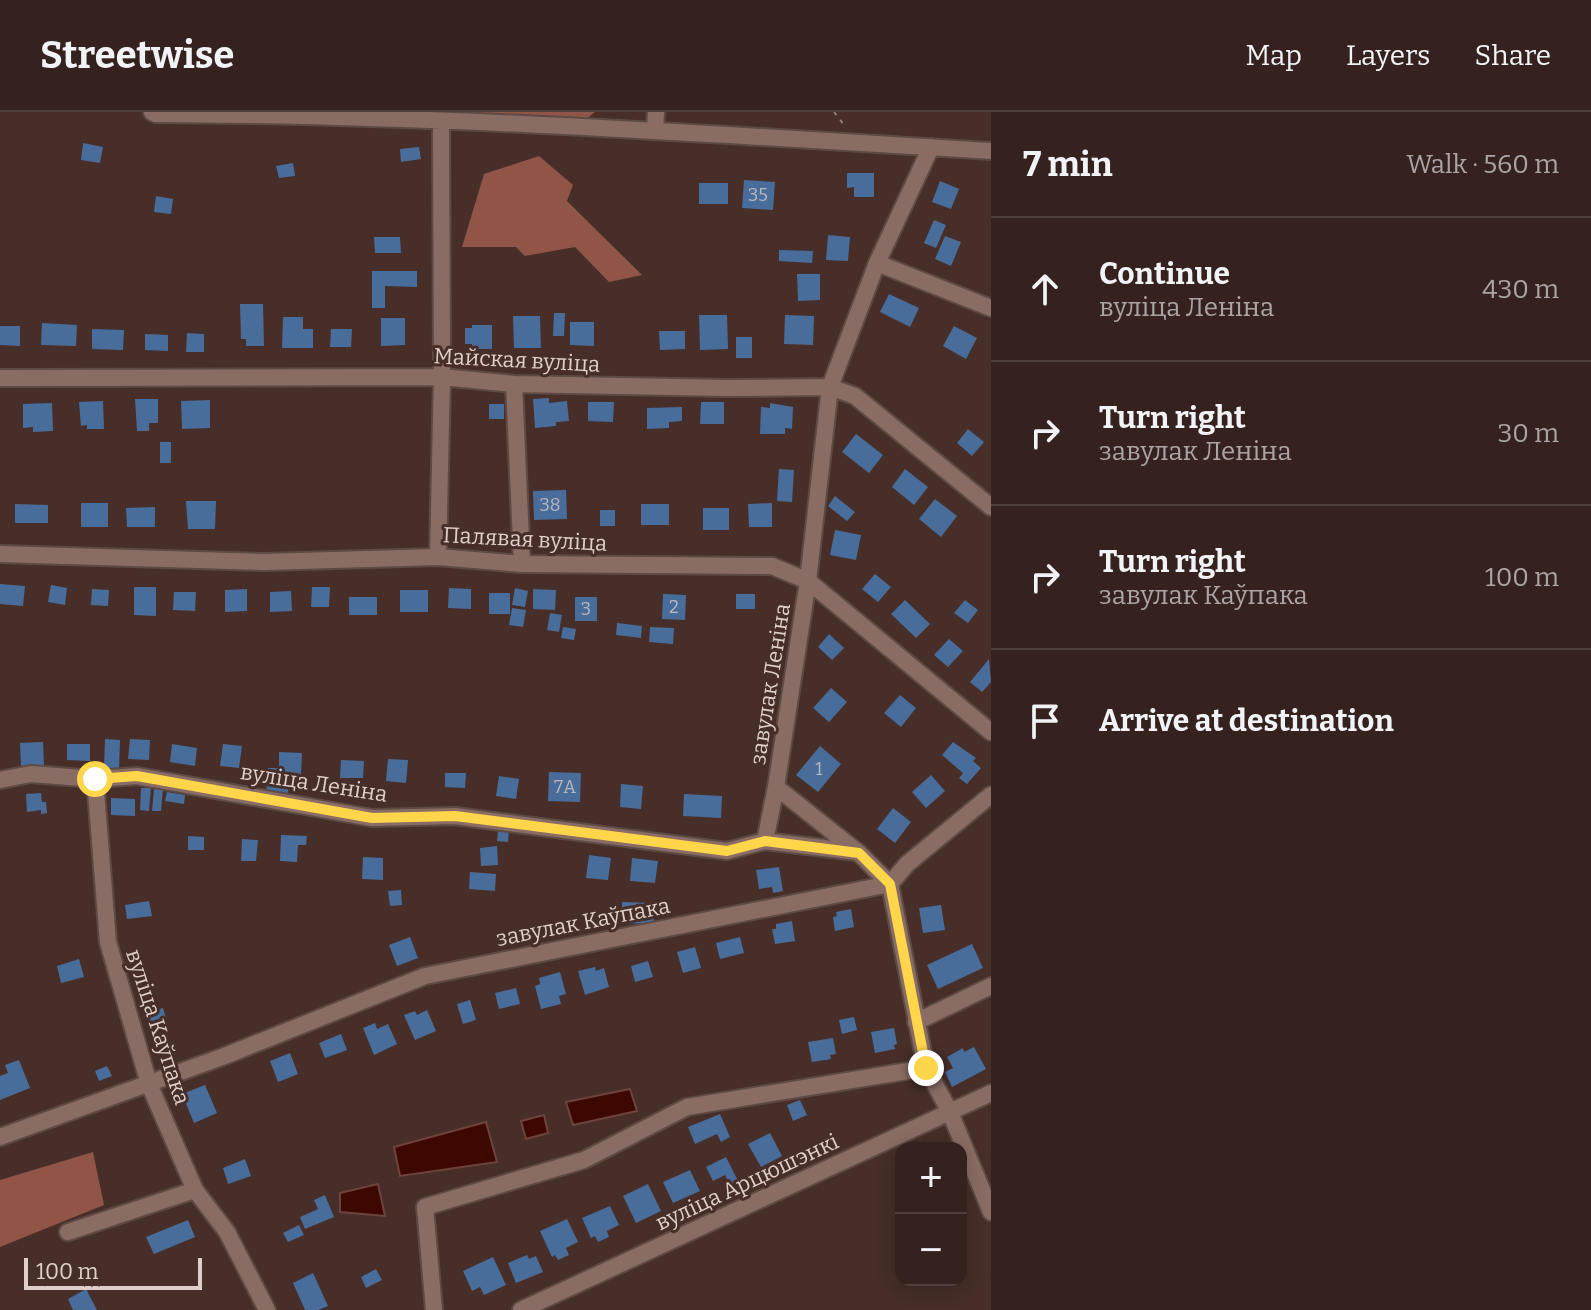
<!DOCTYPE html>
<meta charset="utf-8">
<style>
:root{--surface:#35221e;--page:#402f2b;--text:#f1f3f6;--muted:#aaa4a4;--line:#4f3f3c}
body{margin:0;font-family:Bitter,serif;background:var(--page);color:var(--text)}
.controls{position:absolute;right:24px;bottom:24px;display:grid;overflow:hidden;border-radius:16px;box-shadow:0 4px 20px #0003}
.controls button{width:72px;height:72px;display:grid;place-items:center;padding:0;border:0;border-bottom:2px solid var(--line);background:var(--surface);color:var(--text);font:40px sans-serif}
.scale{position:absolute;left:24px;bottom:20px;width:178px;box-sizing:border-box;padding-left:8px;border:4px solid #dfceca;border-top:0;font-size:22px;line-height:28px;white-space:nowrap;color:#dfceca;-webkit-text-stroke:6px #472e28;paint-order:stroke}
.stop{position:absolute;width:24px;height:24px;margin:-18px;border:6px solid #ffd54a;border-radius:50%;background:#fff}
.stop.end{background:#ffd54a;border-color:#fff;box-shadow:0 2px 8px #0008}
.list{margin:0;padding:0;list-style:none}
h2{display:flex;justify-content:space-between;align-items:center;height:104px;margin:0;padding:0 32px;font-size:34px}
h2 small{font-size:26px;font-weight:400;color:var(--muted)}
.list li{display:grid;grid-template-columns:52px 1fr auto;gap:24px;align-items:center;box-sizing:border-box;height:144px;padding:0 32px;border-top:2px solid var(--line)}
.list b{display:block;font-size:30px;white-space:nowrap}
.list p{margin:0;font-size:26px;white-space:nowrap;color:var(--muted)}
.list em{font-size:26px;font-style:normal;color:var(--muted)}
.icon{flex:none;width:44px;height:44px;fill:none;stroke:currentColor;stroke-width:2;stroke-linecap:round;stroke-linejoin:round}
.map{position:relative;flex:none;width:991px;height:1198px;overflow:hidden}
header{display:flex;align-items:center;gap:48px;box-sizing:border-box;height:112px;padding:0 40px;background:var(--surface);border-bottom:2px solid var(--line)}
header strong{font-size:38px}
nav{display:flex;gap:44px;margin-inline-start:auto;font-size:28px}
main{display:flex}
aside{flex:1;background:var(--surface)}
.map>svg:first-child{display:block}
.forest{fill:#915547}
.water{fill:#3d0800;stroke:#6e433d;stroke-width:2}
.building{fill:#496d9a}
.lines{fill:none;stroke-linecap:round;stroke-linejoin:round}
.minor-casing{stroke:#5e4a45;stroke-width:20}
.path{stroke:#907b76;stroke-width:2;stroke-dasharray:4 6;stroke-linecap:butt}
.minor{stroke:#896d65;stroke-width:16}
.route{stroke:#ffd54a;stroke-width:10}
.labels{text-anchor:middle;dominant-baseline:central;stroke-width:6;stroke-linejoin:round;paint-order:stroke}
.number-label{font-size:18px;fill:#bab6be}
.street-label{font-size:22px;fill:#dfceca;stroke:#472e28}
</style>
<header>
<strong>Streetwise</strong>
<nav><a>Map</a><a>Layers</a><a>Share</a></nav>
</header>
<main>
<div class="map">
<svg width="991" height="1198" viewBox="0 0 991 1198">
<rect width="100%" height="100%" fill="#472e28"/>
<path class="forest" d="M457,0H595L584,9L475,6Z
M539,44L573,73L567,89L642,163L609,170L575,135L525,144L516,135H462L484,62Z
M93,1040L104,1093L0,1135V1068Z"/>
<path class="water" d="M630,977L637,999L573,1013L566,990Z
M544,1003L548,1021L526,1027L521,1009Z
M486,1010L497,1050L400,1064L394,1035Z
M378,1072L385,1104L340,1100V1081Z"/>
<path class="building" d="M83,31L103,35L100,51L81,48Z
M419,35L421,47L401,50L400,37Z
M293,51L295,64L279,66L276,54Z
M847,61H874V85H854V75L847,76Z
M744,68L775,70L773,98L742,96Z
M940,69L959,77L951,97L932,90Z
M699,71H728V92H699Z
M156,84L173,87L171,102L154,100Z
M934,108L946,113L936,136L924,131Z
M828,123L850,125L848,149L826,148Z
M945,124L961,130L951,154L935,147Z
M374,125H400L401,141H375Z
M779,138L813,139L812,151L779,149Z
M372,159H417V175L385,174V196H372Z
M797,162H820V188L798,189Z
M889,182L919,196L910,215L880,200Z
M240,192H263L264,234H246V227H241Z
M554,201H565L564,224H553Z
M699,203H727L728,237L700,238Z
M785,203L814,204L813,233L784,232Z
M513,204H540L541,236H514Z
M283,205H303V217H313V236H282Z
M381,206H405V233L381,234Z
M570,210H594V234L570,233Z
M42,211L77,213L76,234L41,233Z
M472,213H492V237H472V232H465V216H472Z
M0,214H20V234L0,233Z
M954,214L977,226L966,247L943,234Z
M92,217L124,218L123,238L92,237Z
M331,217H352L351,235H330Z
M659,219H685V237L660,238Z
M187,221L204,222V240H186Z
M145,222L168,223V239L145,238Z
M736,225H752V246H736Z
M549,286V291L567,289L569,309L556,310V314L535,316L533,287Z
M135,287H158V311H149V319H137Z
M210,288V316L182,317L181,289Z
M103,289L104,317H87V313L81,314L79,290Z
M588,290H614L613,310L588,309Z
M701,290H724V312H700Z
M52,291L53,319L33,320V315L23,316V292Z
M770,291L793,295L792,317L785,316V322H760L761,295L770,296Z
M489,292H504V307H489Z
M682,295V309L669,310V316L647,317V296Z
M968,317L984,330L972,344L957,331Z
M856,322L883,343L869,361L842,340Z
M160,330H171V351H160Z
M779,357L794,358L792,390L777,389Z
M905,357L928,375L914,393L892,375Z
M566,378L567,407L534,408L533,379Z
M835,384L855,400L847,409L828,394Z
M935,387L957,404L941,425L919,407Z
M186,389H216L215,417H188Z
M81,391H108V415H81Z
M772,391V415H749L748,392Z
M15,392L48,393V411H15Z
M641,392H669V413H641Z
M155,395V415H127L126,396Z
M703,396H729V418H703Z
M600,398H615V414H600Z
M835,418L861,423L856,448L830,443Z
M875,462L891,475L878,490L862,477Z
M0,472L25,474L23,494L0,492Z
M51,473L67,476L65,493L48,490Z
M134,475H156V504L134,503Z
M312,475H330L329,495H311Z
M449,476L471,477V497L448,496Z
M515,476L528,479L525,495L512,493Z
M92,477L109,478L108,494L91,493Z
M247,477V499L225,500V478Z
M533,477L556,478L555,498L533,497Z
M400,478H428V500H400Z
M291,479L292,499L270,500V480Z
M174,480H196L195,499L173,498Z
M489,481H510V502H489Z
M663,482L686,483L685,508L662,507Z
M736,482H755V497H736Z
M349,485H377V503H349Z
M575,485H597V509H575Z
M905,488L930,512L916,526L891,502Z
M965,488L978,498L968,511L954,501Z
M512,496L526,498L523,515L509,513Z
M550,501L562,503L559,520L547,518Z
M617,511L642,514L641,526L616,523Z
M563,515L576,517L574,528L561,526Z
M650,515L674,516L673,532L649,530Z
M829,522L844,536L832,548L818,535Z
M949,527L963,539L948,555L934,543Z
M989,547L991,570L982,580L970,570Z
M831,576L847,590L829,610L813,596Z
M900,583L916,596L901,615L884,601Z
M105,627L120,628L119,659L104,658Z
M130,627L150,628L149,648L128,647Z
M43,630L44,653L21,655L20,631Z
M953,630L976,646L973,649L981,656L967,672L959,666L963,661L942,643Z
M67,632H90V649L67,648Z
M172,632L197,636L195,654L170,650Z
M223,632L242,634L239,656L220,654Z
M820,634L841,652L818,680L796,663Z
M279,640L302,641L301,663L289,662L288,683L266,682L268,656H279Z
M388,647L408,648L406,671L386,669Z
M341,648L364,649L363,666H340Z
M549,660L581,661L580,690L548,689Z
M445,661H466L465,676L445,675Z
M931,663L945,679L926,696L912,680Z
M499,664L519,667L516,687L496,684Z
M621,672L643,674L641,697L620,695Z
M141,676H151L149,699L140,698Z
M154,676L163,677L161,699H152Z
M167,680L185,683L184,692L165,689Z
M41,681L42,690H46L47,701L41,702V698L27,700L26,682Z
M684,682L722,684L721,706L683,704Z
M111,686L135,687V704L111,703Z
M893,696L911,710L895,731L877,717Z
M498,718H509L508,730L497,729Z
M281,723L307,724L306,733H298L297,750L280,749Z
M188,724L204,725V738H188Z
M242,727L258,728L256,749H241Z
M497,734L498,753L481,754L480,736Z
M589,743L611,746L608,768L586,766Z
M363,745L383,746V768L362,767Z
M632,746L658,749L655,771L630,769Z
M779,755L783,779L773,781L772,775L759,777L756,758Z
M470,760L496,762L495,779L469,777Z
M401,778L402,793L390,794L388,779Z
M149,789L152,804L127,807L125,793Z
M622,790L655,791L654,812L622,811Z
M941,793L945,818L923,821L919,796Z
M851,797L854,815L835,819L833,805L837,804L836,800Z
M792,809L795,829L775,832L772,817H776V812Z
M410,825L418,846L397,854L389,833Z
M740,825L744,841L720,847L716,831Z
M972,832L983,856L938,877L927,853Z
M695,835L701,856L683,861L677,840Z
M79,847L84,865L61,871L57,854Z
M648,849L653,865L635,870L631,854Z
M595,855L596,859L604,856L609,875L585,883L578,859Z
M560,860L566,882L559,884L561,892L541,897L535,874L540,872L539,866Z
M516,876L520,892L499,897L495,881Z
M470,888L476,908L463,912L457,892Z
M163,896L167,909L150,914L146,901Z
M427,898L436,919L415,928L404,903L415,899L417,903Z
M854,905L857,918L842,922L839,908Z
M375,911L377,917L388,912L397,932L374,943L363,916Z
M894,916L897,932L894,933L895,937L875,941L871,920Z
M341,922L347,938L325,946L319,931Z
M833,926L836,942L830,943L831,947L812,950L808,930Z
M974,935L986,957L952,975L945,960L953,956L947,945L963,936L964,940Z
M290,941L298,962L278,970L270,949Z
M19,948L30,976L0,988V964L8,961L5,953Z
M107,954L112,964L99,969L95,959Z
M205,973L217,1001L194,1011L182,982Z
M800,988L807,1003L793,1009L787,993Z
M720,1002L730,1025L721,1030L717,1022L695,1032L688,1015Z
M770,1021L782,1044L761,1055L748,1032Z
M726,1045L738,1069L730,1073L725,1063L713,1069L706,1055Z
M245,1047L251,1064L228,1072L223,1056Z
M690,1058L700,1079L673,1091L663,1070Z
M648,1072L661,1099L636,1111L623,1084Z
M325,1083L334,1105L305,1117L300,1105L318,1097L314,1088Z
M610,1094L619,1113L607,1119L609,1125L598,1130L595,1124L591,1126L582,1106Z
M567,1107L578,1130L566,1136L569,1143L558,1148L555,1143L552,1145L540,1119Z
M188,1108L195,1125L154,1142L146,1125Z
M299,1113L304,1123L288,1130L283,1121Z
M527,1143L529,1147L536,1144L543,1160L516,1171L508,1151Z
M493,1145L506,1173L484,1183L480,1175L472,1179L463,1159Z
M376,1157L382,1168L366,1176L361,1165Z
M313,1161L328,1194L318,1198H305L293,1171Z
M86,1177L97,1198H73L68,1187Z"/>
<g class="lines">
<g class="minor-casing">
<path id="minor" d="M152,0L156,2C435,3 713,22 991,39
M655,19L656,0
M931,35L877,151L830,275L808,469L776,675L859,741L890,772L907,752L991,683
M877,151L991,196
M0,266L442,265L514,272L727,276L830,275L855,284L991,395
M514,272L522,452
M0,442L264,450L438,445L522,452L772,454L808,469L991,620
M438,445L442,265L441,9
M95,667L108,830L149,972L195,1078L227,1120L267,1198
M0,668L31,662L95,667L137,664L372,706L455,704L727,739L765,729L857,740
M765,729L776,675
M916,910L991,874
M0,1025L222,945L425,864L890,772L926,956L950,1000L991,1100
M68,1120L195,1078
M434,1198L425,1095L584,1048L687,995L926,956
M521,1198L991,981"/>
</g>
<path class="path" d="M834,0L845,14"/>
<use href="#minor" class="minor"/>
</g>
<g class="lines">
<path class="route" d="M95,667L137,664L372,706L455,704L727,739L765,729L859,741L890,772L926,956"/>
</g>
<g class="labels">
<g class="number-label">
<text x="758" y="83">35</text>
<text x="550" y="393">38</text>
<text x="674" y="495">2</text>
<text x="586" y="497">3</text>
<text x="819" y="657">1</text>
<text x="565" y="675">7А</text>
</g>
<g class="street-label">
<text transform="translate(517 248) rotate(3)">Майская вуліца</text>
<text transform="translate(525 427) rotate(3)">Палявая вуліца</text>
<text transform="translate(770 572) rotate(-81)">завулак Леніна</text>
<text transform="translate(314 671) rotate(9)">вуліца Леніна</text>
<text transform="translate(583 810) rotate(-11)">завулак Каўпака</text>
<text transform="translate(158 915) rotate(72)">вуліца Каўпака</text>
<text transform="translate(747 1070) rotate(-25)">вуліца Арцюшэнкі</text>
</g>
</g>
</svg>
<div class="controls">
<button>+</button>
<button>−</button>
</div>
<div class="scale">100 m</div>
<div class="stop" style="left:95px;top:667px"></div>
<div class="stop end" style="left:926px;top:956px"></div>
</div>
<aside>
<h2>7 min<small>Walk · 560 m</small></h2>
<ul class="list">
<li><svg class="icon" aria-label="ahead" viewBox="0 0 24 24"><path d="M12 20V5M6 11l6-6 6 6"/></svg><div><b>Continue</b><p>вуліца Леніна</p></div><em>430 m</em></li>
<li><svg class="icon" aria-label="right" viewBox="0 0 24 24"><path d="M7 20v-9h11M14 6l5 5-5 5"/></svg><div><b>Turn right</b><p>завулак Леніна</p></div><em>30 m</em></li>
<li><svg class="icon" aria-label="right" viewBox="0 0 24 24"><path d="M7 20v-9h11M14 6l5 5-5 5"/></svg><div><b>Turn right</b><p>завулак Каўпака</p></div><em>100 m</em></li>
<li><svg class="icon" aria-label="arrive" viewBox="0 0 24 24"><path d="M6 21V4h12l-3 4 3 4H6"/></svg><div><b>Arrive at destination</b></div></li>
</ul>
</aside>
</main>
